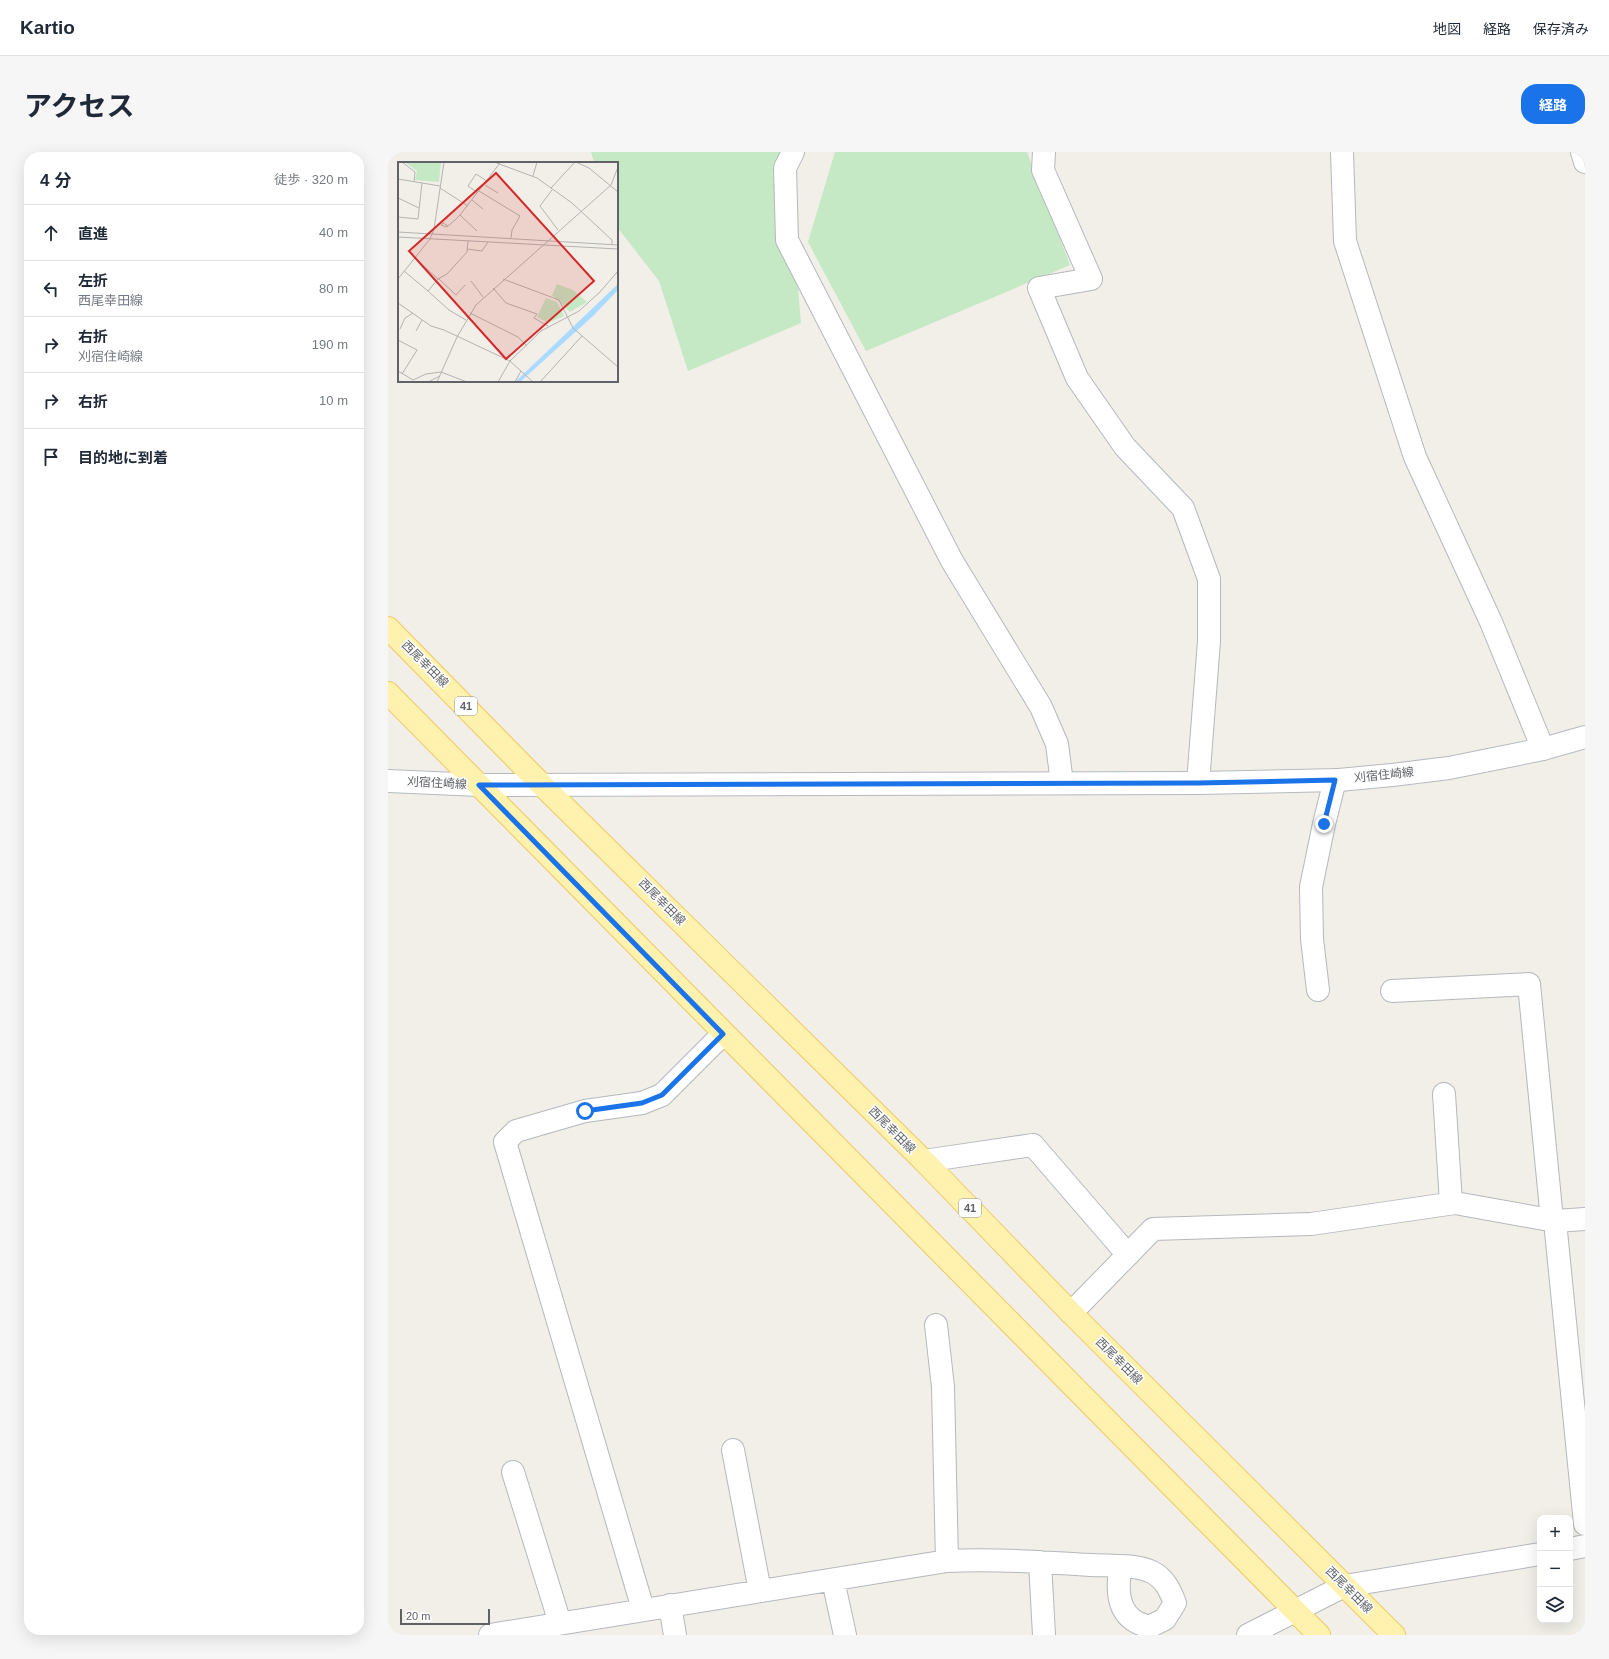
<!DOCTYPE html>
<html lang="ja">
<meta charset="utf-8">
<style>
:root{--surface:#fff;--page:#f6f6f7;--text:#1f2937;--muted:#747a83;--line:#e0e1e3;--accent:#1a73e8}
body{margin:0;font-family:Helvetica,"Noto Sans JP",sans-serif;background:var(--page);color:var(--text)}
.controls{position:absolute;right:12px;bottom:12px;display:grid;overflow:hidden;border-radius:8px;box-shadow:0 4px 16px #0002}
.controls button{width:36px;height:36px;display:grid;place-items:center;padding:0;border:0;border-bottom:1px solid var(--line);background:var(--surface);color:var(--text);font:20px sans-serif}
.scale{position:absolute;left:12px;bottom:10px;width:90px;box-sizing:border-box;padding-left:4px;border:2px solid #5f6368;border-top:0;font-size:11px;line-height:14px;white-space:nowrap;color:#5f6368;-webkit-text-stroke:3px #fff;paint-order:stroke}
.stop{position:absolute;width:12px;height:12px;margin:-9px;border:3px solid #1a73e8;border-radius:50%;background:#fff}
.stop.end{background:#1a73e8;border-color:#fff;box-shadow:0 1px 4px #0008}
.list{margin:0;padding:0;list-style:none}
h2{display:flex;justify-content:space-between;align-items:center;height:52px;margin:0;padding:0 16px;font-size:17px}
h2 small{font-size:13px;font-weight:400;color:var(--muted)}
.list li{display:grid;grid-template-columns:26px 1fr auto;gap:12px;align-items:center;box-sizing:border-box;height:56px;padding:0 16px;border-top:1px solid var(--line)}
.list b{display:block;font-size:15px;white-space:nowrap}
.list p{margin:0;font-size:13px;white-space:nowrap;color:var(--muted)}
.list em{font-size:13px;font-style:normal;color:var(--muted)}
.icon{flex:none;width:22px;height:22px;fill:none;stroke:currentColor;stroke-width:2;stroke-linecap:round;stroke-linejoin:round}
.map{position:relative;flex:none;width:1197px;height:1483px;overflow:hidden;border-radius:16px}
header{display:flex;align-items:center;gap:24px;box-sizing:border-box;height:56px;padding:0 20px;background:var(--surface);border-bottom:1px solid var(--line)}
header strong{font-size:19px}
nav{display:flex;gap:22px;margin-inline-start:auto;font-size:14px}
.intro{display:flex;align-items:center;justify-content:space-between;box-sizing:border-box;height:96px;padding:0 24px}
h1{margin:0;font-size:28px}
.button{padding:10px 18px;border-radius:16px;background:var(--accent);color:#fff;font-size:14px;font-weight:700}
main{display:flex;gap:24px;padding:0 24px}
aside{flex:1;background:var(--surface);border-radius:16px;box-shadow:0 4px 16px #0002}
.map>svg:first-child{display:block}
.green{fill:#c5e8c5}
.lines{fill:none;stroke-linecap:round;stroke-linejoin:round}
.street-casing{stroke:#b5b8bc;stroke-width:24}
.secondary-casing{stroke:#b6babf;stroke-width:24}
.primary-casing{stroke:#f2c960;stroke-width:24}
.street{stroke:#fff;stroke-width:22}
.secondary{stroke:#fff;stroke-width:22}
.primary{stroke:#fff2af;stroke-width:22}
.route{stroke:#1a73e8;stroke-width:5}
.labels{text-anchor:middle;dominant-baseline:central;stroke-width:3;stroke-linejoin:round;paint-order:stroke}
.shield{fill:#fff;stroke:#8f9295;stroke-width:1}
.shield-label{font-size:11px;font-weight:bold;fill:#5f6368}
.street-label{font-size:12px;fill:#5f6368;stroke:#fff}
.inset-road{fill:none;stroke:#b3b3b1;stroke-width:1}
.view{fill:#d62828;fill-opacity:0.15;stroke:#d62828;stroke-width:2}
.inset-edge{fill:none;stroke:#5f6368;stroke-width:2}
</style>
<header>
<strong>Kartio</strong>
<nav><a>地図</a><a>経路</a><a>保存済み</a></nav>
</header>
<div class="intro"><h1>アクセス</h1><a class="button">経路</a></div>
<main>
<aside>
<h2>4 分<small>徒歩 · 320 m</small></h2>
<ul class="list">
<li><svg class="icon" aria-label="ahead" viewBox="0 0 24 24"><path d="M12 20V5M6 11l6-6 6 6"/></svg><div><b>直進</b></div><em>40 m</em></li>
<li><svg class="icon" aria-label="left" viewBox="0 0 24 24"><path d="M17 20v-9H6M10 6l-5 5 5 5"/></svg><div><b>左折</b><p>西尾幸田線</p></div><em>80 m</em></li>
<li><svg class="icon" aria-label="right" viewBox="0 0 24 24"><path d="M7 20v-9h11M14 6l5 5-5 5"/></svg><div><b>右折</b><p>刈宿住崎線</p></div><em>190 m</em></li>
<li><svg class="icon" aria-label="right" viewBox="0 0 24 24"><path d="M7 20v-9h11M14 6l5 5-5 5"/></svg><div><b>右折</b></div><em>10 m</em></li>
<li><svg class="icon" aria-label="arrive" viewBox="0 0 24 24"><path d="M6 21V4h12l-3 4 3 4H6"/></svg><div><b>目的地に到着</b></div></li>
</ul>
</aside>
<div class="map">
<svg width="1197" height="1483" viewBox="0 0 1197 1483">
<rect width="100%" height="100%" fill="#f1efe8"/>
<path class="green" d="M203,0H398L413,171L300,219L271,129L229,75V11H206Z
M447,0H639L682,113L478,199L420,90Z"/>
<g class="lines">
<g class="street-casing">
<path id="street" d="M405,0L397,16L399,88L564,409L653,555L669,592L674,631
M656,0L655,18L703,127L651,136L689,226L737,295L795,356L821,427V489L810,631
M954,0L957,89L1027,305L1103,470L1155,597
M1194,0L1197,10
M930,838L924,787L923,735L936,672L947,628
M1004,839L1141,832L1164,1068
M1056,942L1063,1051
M536,1009L645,993L740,1103
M1167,1069L1197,1067
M683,1161L765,1077L923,1072L1067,1051L1167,1069L1197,1372
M548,1173L555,1235L559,1409
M345,1298L372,1439
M125,1320L172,1471
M1182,1397L1197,1394
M652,1410L656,1483
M445,1428L457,1483
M282,1453L287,1483
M255,1457L117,990L128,979L197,959L254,951L274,943L335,882
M102,1483L559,1409C607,1407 655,1410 703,1413C722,1414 747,1412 764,1420C777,1427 782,1438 787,1451L777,1467L761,1475C756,1473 748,1471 744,1467C728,1455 730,1432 732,1415
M860,1483L956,1434L1152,1402"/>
</g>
<g class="secondary-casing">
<path id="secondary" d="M0,629L91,633L810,631L951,628L1004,623L1061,616L1155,597L1197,585"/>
</g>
<g class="primary-casing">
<path id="primary" d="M0,476L154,633L536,1009L683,1161L1006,1483
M0,541L931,1483"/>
</g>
<use href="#street" class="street"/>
<use href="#secondary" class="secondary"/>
<use href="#primary" class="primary"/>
</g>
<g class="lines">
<path class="route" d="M197,959L254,951L274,943L335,882L91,633L810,631L947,628L936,672"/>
</g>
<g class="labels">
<g class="shield">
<rect x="67" y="545" width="22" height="18" rx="3"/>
<rect x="571" y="1047" width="22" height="18" rx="3"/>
</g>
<g class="shield-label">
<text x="78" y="554">41</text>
<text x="582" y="1056">41</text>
</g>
<g class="street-label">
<text transform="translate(37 512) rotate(45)">西尾幸田線</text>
<text transform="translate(996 623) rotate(-6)">刈宿住崎線</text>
<text transform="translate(49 631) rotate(3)">刈宿住崎線</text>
<text transform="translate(274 750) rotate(45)">西尾幸田線</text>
<text transform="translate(504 978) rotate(45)">西尾幸田線</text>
<text transform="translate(731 1209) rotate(45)">西尾幸田線</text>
<text transform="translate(961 1438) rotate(45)">西尾幸田線</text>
</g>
</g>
<g transform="translate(10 10)">
<rect width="220" height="220" fill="#f1efe8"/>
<path d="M7,0H43L41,20L17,18L19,9ZM159,122L175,128L189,140L172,150L154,133ZM148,136L159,140L166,154L150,161L139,155Z" fill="#c5e8c5"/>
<path d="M220,122V128L195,154L122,220H117Z" fill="#aadaff"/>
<path class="inset-road" d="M4,0L17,10L16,20M96,0L139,16L174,41L214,78V82M178,0L191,6L220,30M135,14L139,0M0,17L42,24M87,23L100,31M42,26L70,44M153,26L177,0M154,28L142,44L160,68M81,29L122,54L114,68L113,76M80,31L70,24L78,12L89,19M0,36L21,46M74,38L85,47M62,53L79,69M0,55L20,57L24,21M50,64L45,61L43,63L48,65L50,64L56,59L62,53L102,1M0,70L220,83M0,75L220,87M69,87L84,89L90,80M17,96L40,117L49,112L69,90L70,79M6,109L30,129L40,117M0,117L32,77L36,67L46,0M41,117L58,133L67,123M105,117L161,138L175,166L220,205M73,119L85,135M95,126L108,141L139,152L136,156L150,164M30,129L51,148L68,158M0,141L33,164L46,168L112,199L135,220M72,151L120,175L129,184M2,167L7,156L15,151M18,169L24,158M0,178L19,188L4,212M0,209L15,218L28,212L43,210L69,220M30,220L42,214M39,220L59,175L78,143L213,23L220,5M100,220L112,199L143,169L181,149L202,130L220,109M117,220L123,209M142,220L184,174"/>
<path class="view" d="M98,11L196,119L108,197L11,89Z"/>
<rect width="220" height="220" class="inset-edge"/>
</g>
</svg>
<div class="controls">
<button>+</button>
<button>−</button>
<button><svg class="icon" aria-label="layers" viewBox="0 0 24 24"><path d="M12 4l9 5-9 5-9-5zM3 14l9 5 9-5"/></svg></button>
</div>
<div class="scale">20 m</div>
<div class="stop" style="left:197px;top:959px"></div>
<div class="stop end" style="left:936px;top:672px"></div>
</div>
</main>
